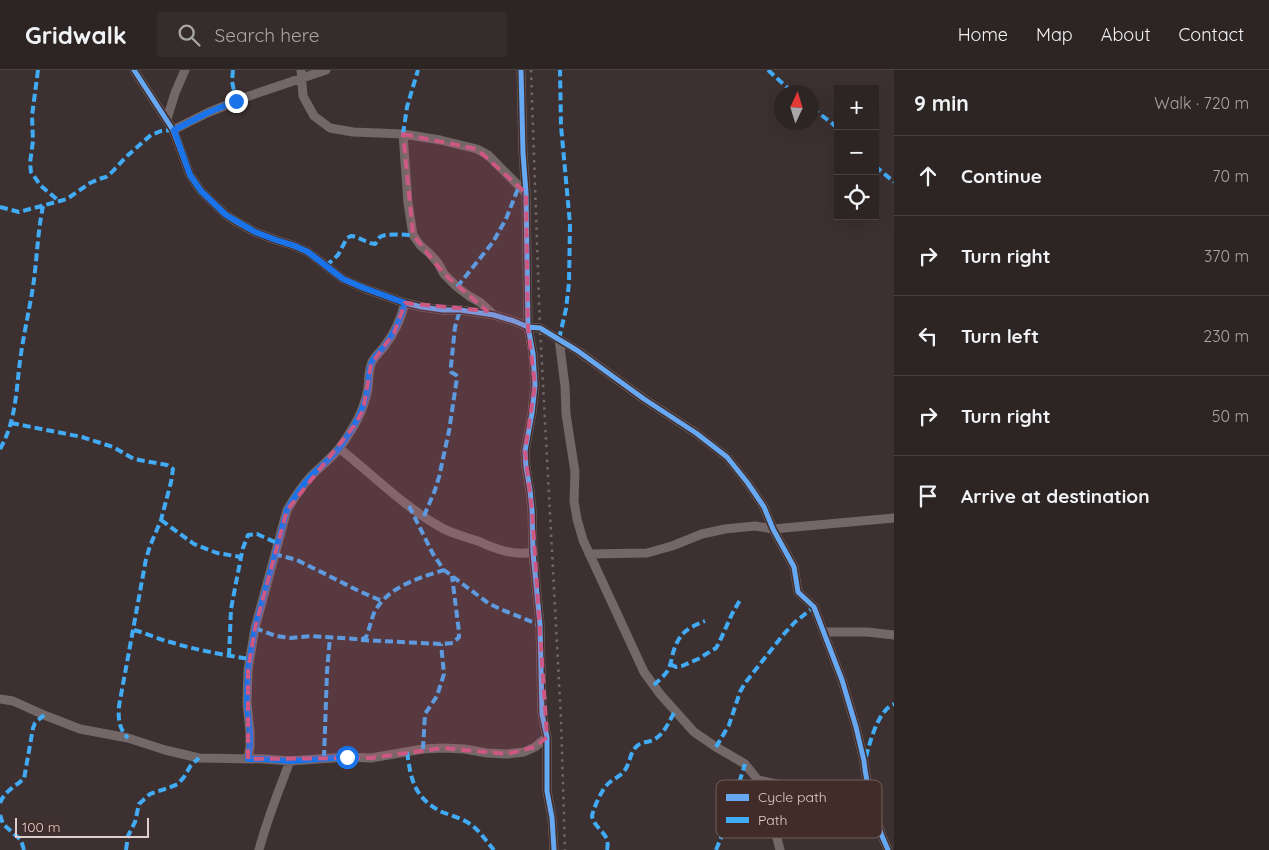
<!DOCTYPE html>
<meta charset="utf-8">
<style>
:root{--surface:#2d2524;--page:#352d2c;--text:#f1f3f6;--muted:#a7a5a6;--line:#484241}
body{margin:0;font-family:Quicksand,sans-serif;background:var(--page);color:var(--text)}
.controls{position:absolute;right:15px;top:15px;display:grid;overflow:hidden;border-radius:0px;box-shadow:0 5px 20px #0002}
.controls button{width:45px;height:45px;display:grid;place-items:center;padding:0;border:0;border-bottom:1px solid var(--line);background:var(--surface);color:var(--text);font:25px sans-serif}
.compass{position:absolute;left:774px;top:15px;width:45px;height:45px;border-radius:50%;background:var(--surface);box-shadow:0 5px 20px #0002;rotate:4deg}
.scale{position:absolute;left:15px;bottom:12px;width:134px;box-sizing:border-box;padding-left:5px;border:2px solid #decfcd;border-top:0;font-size:14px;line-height:18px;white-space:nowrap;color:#decfcd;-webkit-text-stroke:4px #422c2a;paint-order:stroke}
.stop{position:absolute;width:15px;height:15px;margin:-11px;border:4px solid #1a73e8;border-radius:50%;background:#fff}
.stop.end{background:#1a73e8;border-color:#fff;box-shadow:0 1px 5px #0008}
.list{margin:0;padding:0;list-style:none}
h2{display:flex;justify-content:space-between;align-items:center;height:65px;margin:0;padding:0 20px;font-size:21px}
h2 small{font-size:16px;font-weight:400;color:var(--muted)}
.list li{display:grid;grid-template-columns:32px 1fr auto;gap:15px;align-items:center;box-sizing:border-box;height:80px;padding:0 20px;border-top:1px solid var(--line)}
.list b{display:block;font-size:19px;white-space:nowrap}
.list em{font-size:16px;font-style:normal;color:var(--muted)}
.icon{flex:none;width:28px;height:28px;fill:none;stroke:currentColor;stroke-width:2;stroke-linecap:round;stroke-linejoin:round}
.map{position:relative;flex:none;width:894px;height:780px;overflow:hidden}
header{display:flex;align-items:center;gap:30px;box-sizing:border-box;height:70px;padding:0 25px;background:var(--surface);border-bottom:1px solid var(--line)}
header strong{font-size:24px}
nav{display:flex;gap:28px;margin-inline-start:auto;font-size:18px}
.search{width:350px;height:45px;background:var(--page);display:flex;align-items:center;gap:12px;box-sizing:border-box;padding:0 18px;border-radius:0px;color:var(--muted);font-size:19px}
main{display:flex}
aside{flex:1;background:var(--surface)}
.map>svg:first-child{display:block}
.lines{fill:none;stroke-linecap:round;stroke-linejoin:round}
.minor{stroke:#736867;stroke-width:9}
.rail{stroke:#726867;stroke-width:2.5;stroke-dasharray:2.5 5;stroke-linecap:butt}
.quiet{stroke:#42abf6;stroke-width:4;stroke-dasharray:8 4;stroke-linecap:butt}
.cycleway-casing{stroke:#422c2a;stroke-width:8}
.cycleway{stroke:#66a8f1;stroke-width:5}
.route{stroke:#1a73e8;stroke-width:6}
.marked{fill:#cc5883;fill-opacity:0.2;stroke:#cc5883;stroke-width:4;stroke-dasharray:10 6;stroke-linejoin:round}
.key{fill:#422c2a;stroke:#715d5b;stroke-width:1}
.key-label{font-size:14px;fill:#decfcd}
</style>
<header>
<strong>Gridwalk</strong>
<div class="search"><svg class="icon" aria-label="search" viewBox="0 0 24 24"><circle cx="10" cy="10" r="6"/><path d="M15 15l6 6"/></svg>Search here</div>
<nav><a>Home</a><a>Map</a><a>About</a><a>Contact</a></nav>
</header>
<main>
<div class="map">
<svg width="894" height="780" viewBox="0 0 894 780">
<rect width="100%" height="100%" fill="#3c3130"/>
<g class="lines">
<path class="minor" d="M134,0L173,60L190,105L201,121L226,145L235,151L255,162L276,170L295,176L308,182L343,209L363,218L405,233L422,237L443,240H460L494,245L514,251L528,257L540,258L578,281L644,329L696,363L727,387L747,412L764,437L773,459L794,497L798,522L814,537L842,610L856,657L864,691L865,700L872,738L882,766L888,780
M301,0L303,26L314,46L330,58L353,62L403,64L440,70L477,79L488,85L526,123
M521,0L523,83L526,123L528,257L533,284L535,315L532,343L525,381L526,397L530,420L532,440L533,482L540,555L542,644L547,667V721L552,748L554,780
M167,49L175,23L185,0
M173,60L207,43L249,26L326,0
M403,64L408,133L413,165L420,175L430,184L438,193L444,204L457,217L469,226L481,233L494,245
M559,269L565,316L566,344L575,402L574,431L577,449L583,470L644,602L660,624L694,662L716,677L745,694L758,710L767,727L780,780
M339,378C373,405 404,437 442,458C453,464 466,467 478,471C495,479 514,486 533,482
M589,484L647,483L672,476L702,464L725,459L755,456L773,459L894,448
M824,562H867L894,565
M0,629L13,631L44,645L80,659L128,668L165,680L199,688L264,689L290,691L347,687L371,688L423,679L443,678L464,679L487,683L507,684L524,682L535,677L547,667
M248,689L250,676V663L247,633L248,600L255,558L287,440C294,428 301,417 311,406C321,396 333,387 341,376C354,357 364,341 368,318C369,309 368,301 372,292C376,284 382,281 386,274C396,261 401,248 405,233
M758,710L791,717H806L815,719L836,732L850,743L859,746L864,744L872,738
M259,780C267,749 279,720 290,691"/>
<path class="rail" d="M531,0L540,258L561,649L565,780"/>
<path class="quiet" d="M38,0L32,46L33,71L30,93L31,102L41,116L59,131
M233,0L232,11L236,31
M768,0L792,22
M812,38L833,54L838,59
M403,64L407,37L418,0
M875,96L894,112
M0,137L19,142L67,129L90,113L99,109L106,107L112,102L127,86L151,65L161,61L173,60
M326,196L338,185L347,168L351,166C360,167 366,173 375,174C377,172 378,169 380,167C385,163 406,165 413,165
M457,217L493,172L506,149L519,116
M559,269L566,239L569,213L570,154L561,56L560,0
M11,353L82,367L113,377L134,389L167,395L173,399L171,412L161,450L150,476L146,489L119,636C118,649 119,659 128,668
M0,379C16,351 16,322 20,291C23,268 28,246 32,223C37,194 37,165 43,136
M409,436L433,484L444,500L488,533L500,539L540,555
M424,446L435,420L439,407L449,361L457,308L456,305L451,302V296L455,257L460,240
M161,450L194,474L217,483L241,487
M274,484L297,490L361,522L382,531
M255,558L276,566L291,568L311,566L355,569H362L366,567C370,558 371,549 375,541C389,516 419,508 444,500
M134,560C146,563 158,569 170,572C196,580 224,585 250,589
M361,570L441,574L453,573L459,567V562L452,506
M229,586L231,539L241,487L243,478L248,465L257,464L277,473
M670,594L676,597L682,596L698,589L716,578L719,573L732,544L740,530
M654,615C659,610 666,605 669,598C671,593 672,587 673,583C679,563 687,558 705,551
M716,677L729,655L740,622L745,613L783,565L795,552L814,537
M423,679L425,644L437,626L444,604L441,574
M407,682C411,710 414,728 442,742C450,745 460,748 467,752C479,759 485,770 494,780
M866,687C870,672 878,640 894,634
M324,688L327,602L330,567
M0,733C4,722 15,716 24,709L33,658L35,653L44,645
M0,745L3,754L21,770L24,780
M126,780L128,766L135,752L139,734L150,724L168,718L178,714L184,707L191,695L199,688
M607,780C611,762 595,761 592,746C594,737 602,718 610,712C615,708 621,706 625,700C630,693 630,682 637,676C642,671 649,673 655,669C664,664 670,650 675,641
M716,780L725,758L745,694"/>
<g class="cycleway-casing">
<path id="cycleway" d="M134,0L173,60L190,105L201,121L226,145L235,151L255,162L276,170L295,176L308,182L343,209L363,218L405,233L422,237L443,240H460L494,245L514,251L528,257L540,258L578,281L644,329L696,363L727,387L747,412L764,437L773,459L794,497L798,522L814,537L842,610L856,657L864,691L865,700L872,738L882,766L888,780
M521,0L523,83L526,123L528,257L533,284L535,315L532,343L525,381L526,397L530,420L532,440L533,482L540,555L542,644L547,667V721L552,748L554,780"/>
</g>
<use href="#cycleway" class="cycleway"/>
</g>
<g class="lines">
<path class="route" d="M236,31L207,43L174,60L190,105L201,121L226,145L255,162L276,170L295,176L308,182L343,209L364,218L405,233C401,248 396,261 386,274C382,281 376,284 372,292C368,301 369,309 368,318C364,341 354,357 341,376C333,387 321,396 311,406C301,417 294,427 287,440L255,558L248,600L247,633L250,663V676L248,689H264L290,691L347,687"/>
</g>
<path class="marked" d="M403,64L477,79L526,123L528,257L535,315L525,381L532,440L547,667L535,677L507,684L443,678L371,688L248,689V600L255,558L287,440L354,356L363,340L371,294L394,263L405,233L487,241L444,204L413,165Z"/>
<rect x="716" y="710" width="166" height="58" rx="8" class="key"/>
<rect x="726" y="724" width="23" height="7" fill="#66a8f1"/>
<rect x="726" y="747" width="23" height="6" fill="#42abf6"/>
<g class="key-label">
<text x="758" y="732">Cycle path</text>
<text x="758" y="755">Path</text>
</g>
</svg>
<div class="controls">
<button>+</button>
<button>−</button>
<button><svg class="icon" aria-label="locate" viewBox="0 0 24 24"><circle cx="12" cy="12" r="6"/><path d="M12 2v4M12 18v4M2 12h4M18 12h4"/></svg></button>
</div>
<svg class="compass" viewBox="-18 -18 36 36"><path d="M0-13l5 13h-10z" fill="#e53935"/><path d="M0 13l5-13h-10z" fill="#a7a5a6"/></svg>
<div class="scale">100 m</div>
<div class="stop" style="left:347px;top:687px"></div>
<div class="stop end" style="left:236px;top:31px"></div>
</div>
<aside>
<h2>9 min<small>Walk · 720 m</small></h2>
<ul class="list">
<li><svg class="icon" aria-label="ahead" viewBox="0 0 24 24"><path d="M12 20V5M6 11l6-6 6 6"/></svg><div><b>Continue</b></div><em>70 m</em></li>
<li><svg class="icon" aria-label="right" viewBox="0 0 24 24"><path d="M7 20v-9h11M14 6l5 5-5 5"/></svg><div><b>Turn right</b></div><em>370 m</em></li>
<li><svg class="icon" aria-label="left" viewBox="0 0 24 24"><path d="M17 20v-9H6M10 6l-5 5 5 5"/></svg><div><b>Turn left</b></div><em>230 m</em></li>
<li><svg class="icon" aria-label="right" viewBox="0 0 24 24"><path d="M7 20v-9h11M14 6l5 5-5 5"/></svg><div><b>Turn right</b></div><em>50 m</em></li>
<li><svg class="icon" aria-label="arrive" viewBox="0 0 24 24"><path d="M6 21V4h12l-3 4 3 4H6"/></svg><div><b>Arrive at destination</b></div></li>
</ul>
</aside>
</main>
